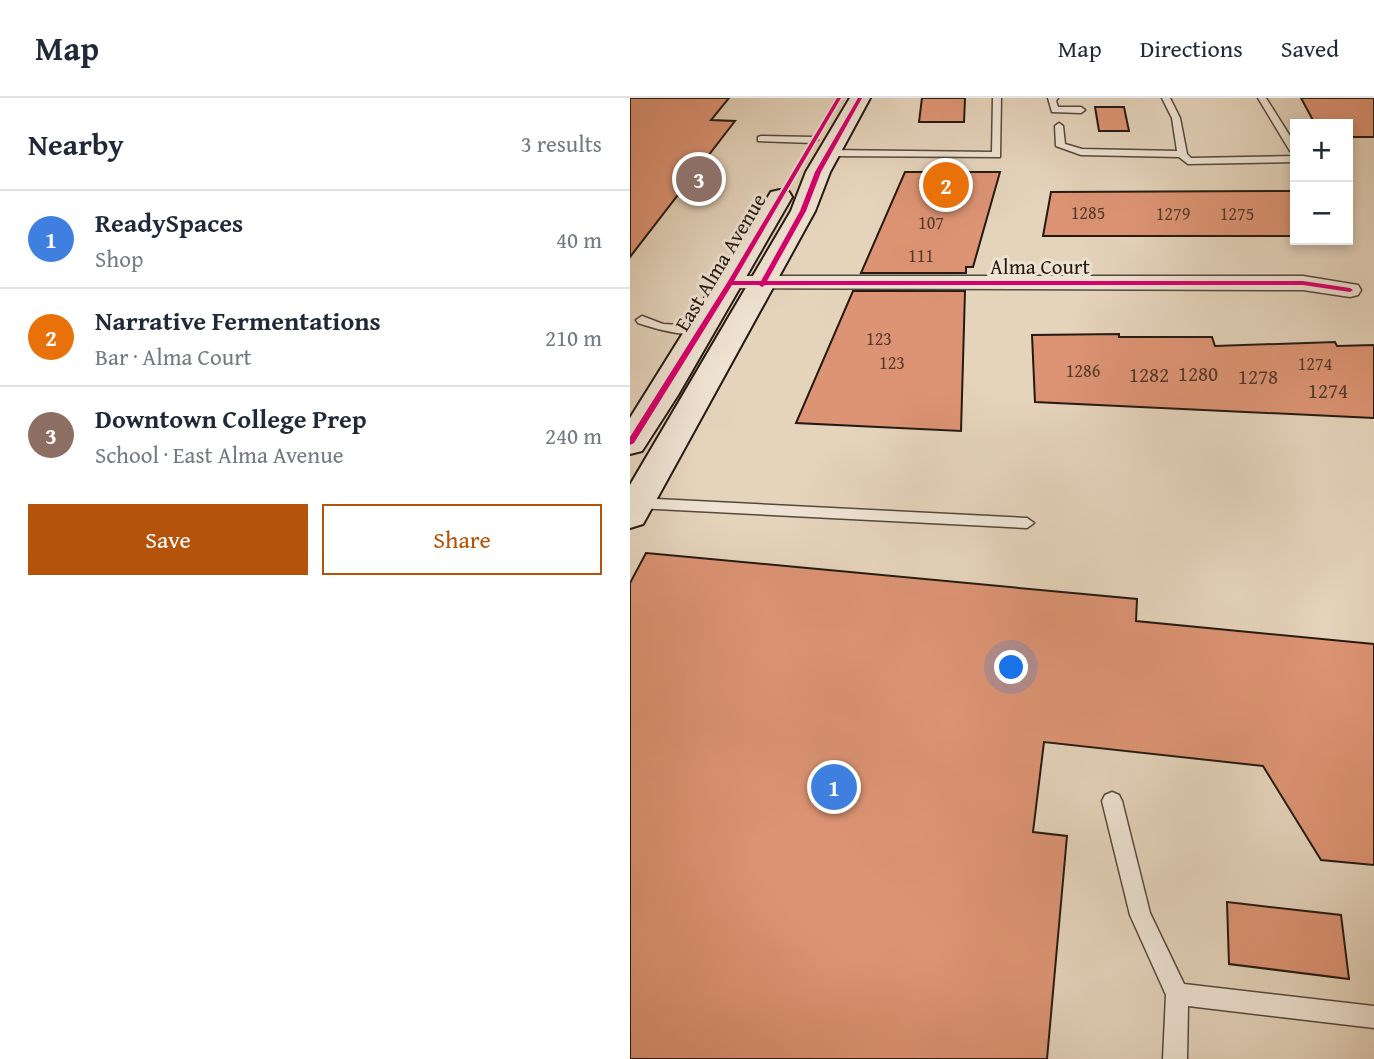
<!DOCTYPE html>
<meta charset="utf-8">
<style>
:root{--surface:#fff;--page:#f6f6f7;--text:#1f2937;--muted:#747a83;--line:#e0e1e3;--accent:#b45309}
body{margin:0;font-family:"Gentium Book Plus",serif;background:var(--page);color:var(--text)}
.controls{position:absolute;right:21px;top:21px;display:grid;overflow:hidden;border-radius:0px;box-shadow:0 4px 10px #0003}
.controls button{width:63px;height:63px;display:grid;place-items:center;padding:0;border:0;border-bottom:2px solid var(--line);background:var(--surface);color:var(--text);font:35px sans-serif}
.you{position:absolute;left:382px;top:570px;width:24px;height:24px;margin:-18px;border:5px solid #fff;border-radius:50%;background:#1a73e8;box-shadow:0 0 0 10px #1a73e833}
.badge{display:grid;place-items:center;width:46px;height:46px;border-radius:50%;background:var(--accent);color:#fff;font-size:23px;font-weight:700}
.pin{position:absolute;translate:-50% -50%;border:4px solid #fff;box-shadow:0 2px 7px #0006}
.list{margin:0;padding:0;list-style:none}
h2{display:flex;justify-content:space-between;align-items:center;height:91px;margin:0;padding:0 28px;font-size:30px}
h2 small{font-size:23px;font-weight:400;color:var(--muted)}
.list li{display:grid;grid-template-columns:46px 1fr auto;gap:21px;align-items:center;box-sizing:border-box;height:98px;padding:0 28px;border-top:2px solid var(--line)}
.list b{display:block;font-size:26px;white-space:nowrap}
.list p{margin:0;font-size:23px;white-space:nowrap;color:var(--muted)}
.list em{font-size:23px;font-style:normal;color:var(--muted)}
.actions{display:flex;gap:14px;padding:21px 28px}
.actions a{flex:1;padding:16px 0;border:2px solid var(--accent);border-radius:0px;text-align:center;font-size:24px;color:var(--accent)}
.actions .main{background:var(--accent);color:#fff}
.map{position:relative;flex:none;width:744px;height:961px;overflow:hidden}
header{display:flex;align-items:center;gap:42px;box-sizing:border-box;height:98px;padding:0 35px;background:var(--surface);border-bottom:2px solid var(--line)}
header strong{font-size:33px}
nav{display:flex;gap:38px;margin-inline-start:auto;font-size:24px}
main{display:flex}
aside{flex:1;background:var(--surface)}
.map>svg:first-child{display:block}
.building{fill:#dd9474;stroke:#251a13;stroke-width:2}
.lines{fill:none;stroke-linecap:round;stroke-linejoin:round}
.lane-casing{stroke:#55483d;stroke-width:3}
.street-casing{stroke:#55483d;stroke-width:3}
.secondary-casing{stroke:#251a13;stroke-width:4}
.lane{fill:#eee3d3;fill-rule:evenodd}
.street{fill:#eee3d3;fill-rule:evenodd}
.secondary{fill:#eee3d3;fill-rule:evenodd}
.cycleway-casing{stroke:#eee3d3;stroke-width:4}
.cycleway{fill:#d6006c;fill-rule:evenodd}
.labels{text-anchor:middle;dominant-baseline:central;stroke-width:6;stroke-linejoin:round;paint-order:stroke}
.far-number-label{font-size:18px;fill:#53382b}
.far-street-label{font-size:21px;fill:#251a13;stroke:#eee3d3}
.number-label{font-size:21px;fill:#53382b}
</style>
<header>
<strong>Map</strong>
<nav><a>Map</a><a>Directions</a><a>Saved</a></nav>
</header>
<main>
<aside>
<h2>Nearby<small>3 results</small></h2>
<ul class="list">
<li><span class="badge" style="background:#3f7fe0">1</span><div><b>ReadySpaces</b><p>Shop</p></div><em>40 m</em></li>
<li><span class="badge" style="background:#e8710a">2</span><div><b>Narrative Fermentations</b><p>Bar · Alma Court</p></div><em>210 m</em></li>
<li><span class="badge" style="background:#8d6e63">3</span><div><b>Downtown College Prep</b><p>School · East Alma Avenue</p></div><em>240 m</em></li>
</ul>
<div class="actions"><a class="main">Save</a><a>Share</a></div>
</aside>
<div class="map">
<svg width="744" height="961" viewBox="0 0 744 961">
<rect width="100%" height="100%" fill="#e5d4bc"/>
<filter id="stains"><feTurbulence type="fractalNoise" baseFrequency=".00286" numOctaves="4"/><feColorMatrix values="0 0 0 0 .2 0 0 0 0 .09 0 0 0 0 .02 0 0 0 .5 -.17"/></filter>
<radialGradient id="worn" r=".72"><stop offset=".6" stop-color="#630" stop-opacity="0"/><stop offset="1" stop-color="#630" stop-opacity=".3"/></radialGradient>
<path class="building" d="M0,0H99L81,22L105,23L0,159Z
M292,0H335L334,24H289Z
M671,0H744V39H718V26H685Z
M465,9H494L499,33H469Z
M275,74H370L343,169H336V175H231Z
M665,93V138H413L421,94Z
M223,193H335L331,333L166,325Z
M489,236V239H582L585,248L705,244L707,248L744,247V320L405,304L402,237Z
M16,455L507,501L506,523L744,546V767L691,762L633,668L414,644L403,734L437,738L417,961H0V485Z
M597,804L711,817L719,881L599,866Z"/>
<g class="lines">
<g class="lane-casing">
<path id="lane" d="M363,0H371L370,59L198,58L193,55L198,52L362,54Z
M418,0H428L426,3L428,9H451L455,12L451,15L422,14Z
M532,0H540L550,20L557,56L561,60L665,58V64L558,66L549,59L451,57L426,48L425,28L429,25L433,28L435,46L452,51L547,53L542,20Z
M628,0H636L665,46V56L660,53Z
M131,38L183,39L188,42L183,45L128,43V39Z
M12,218L33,226L69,228L75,232C62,242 23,230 8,225L6,222Z
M7,400L397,420L404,425L397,430L7,410L0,405L2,401Z
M482,694L489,697L492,703L520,815L554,886L744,908V930L558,908L557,961H533L536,897L500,817L472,703L475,697Z"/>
</g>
<g class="street-casing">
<path id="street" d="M100,178H673L728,187L731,192L728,197L720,199L673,192L92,190L89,185L92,180Z"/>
</g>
<g class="secondary-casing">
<path id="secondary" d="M220,0H240L200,74L185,113L18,417L13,426L0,430V387L161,113L176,74Z
M150,92L159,94L162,99L48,297L12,353L0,356V320L138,99L141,94Z"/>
</g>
<use href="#lane" class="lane"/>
<use href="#street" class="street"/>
<use href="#secondary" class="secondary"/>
<g class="cycleway-casing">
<path id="cycleway" d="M207,0H211L104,183H131L170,113L185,74L228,0H232L191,74L176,113L137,183H673L720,190L723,192L720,194L673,187H135L132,189L129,187H102L4,345L0,347V339L97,185Z"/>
</g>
<use href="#cycleway" class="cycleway"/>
</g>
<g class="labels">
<g class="far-number-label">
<text x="458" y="114">1285</text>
<text x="543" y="115">1279</text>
<text x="607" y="115">1275</text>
<text x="301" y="124">107</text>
<text x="291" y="157">111</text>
<text x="249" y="240">123</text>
<text x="262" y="264">123</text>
<text x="685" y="265">1274</text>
<text x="453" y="272">1286</text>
</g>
<g class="far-street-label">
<text transform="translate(90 164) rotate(-59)">East Alma Avenue</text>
<text x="410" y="168">Alma Court</text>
</g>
<g class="number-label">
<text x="568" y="275">1280</text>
<text x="519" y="276">1282</text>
<text x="628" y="278">1278</text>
<text x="698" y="292">1274</text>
</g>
</g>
<rect width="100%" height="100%" filter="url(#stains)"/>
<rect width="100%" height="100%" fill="url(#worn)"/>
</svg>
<div class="controls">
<button>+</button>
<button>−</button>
</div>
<div class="you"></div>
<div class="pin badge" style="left:204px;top:689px;background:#3f7fe0">1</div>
<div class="pin badge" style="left:316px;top:87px;background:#e8710a">2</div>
<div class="pin badge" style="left:69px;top:81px;background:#8d6e63">3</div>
</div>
</main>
